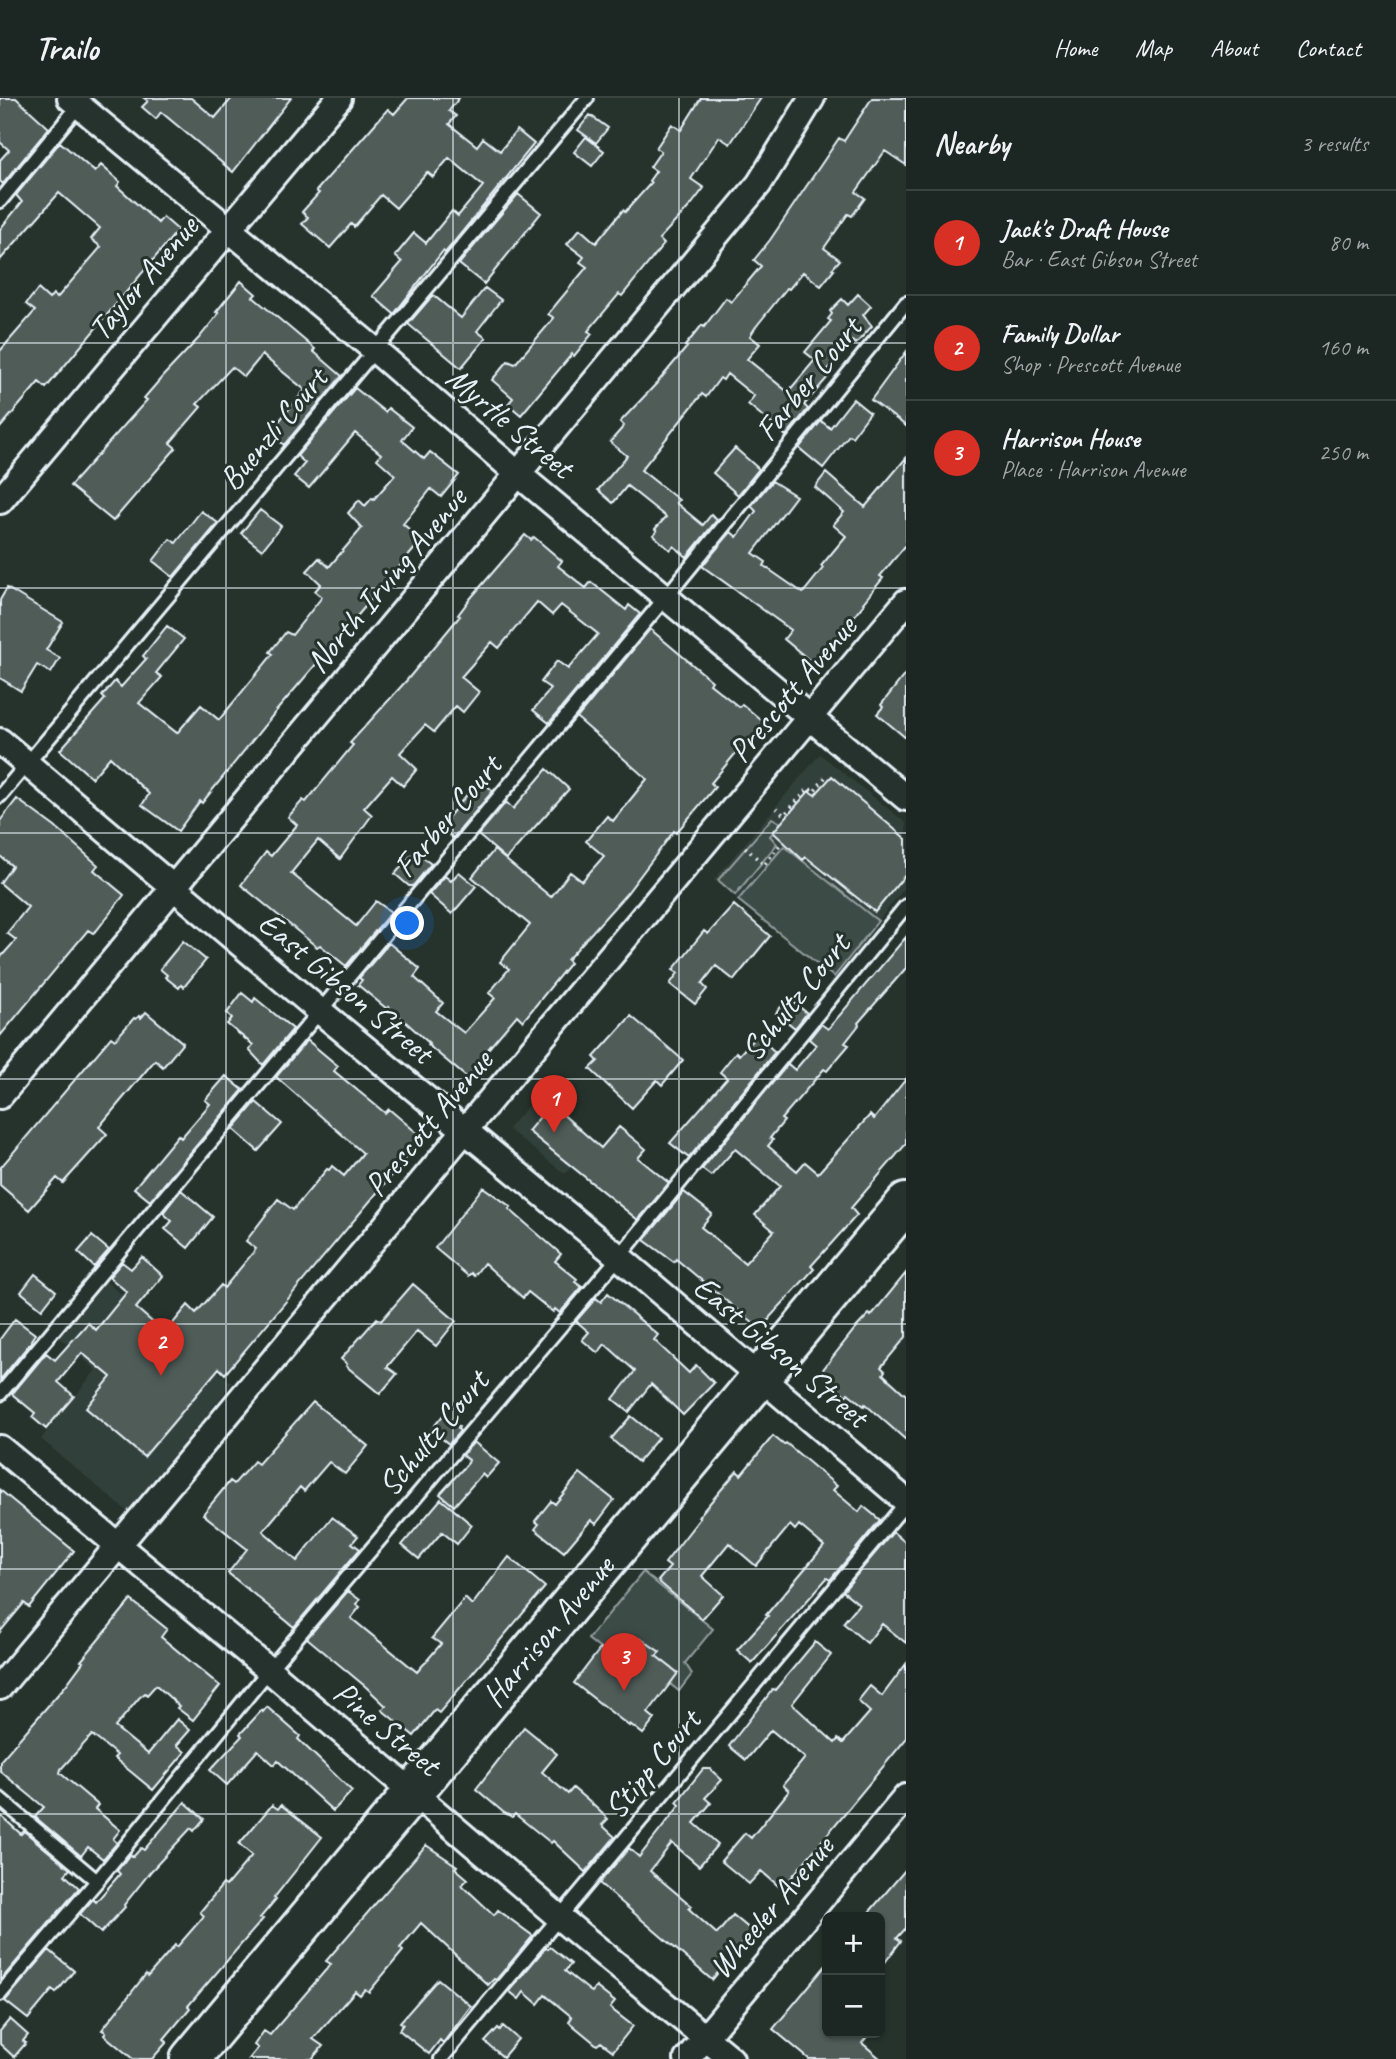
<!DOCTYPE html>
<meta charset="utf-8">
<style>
:root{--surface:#1c2622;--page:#29322f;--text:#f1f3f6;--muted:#a0a5a5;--line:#3a4340;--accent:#d93025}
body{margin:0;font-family:Caveat,sans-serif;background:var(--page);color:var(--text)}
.controls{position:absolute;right:21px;bottom:21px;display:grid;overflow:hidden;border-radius:10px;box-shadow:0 2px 5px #0004}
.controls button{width:63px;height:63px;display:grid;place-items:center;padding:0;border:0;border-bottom:2px solid var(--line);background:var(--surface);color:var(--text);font:35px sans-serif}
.you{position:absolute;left:408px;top:826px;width:24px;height:24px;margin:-18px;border:5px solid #fff;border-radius:50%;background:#1a73e8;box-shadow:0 0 0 10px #1a73e833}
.badge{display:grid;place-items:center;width:46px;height:46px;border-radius:50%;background:var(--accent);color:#fff;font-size:23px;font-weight:700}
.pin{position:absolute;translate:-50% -58px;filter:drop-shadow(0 2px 4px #0008)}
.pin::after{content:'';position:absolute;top:37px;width:24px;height:21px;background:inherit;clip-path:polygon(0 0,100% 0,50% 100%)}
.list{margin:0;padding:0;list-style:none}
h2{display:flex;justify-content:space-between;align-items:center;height:91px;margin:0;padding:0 28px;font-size:30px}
h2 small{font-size:23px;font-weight:400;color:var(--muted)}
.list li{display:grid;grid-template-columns:46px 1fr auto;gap:21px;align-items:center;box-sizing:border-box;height:105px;padding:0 28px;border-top:2px solid var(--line)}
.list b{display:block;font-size:26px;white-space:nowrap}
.list p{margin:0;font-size:23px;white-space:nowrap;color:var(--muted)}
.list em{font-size:23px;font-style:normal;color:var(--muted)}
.map{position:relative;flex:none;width:906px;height:1961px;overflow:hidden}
header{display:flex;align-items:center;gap:42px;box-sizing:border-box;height:98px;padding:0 35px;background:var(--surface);border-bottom:2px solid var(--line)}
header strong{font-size:33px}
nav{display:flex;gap:38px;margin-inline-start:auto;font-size:24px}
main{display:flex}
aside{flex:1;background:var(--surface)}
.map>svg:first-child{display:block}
.built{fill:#333f3a}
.green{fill:#3e4b47;stroke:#939ea0;stroke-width:2}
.building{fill:#505c59;stroke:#e8f1f8;stroke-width:2}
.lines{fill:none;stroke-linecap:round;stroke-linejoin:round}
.service-casing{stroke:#e8f1f8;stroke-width:18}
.minor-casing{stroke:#e8f1f8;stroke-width:30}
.primary-casing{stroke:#e8f1f8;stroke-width:44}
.path{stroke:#e8f1f8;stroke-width:3.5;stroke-dasharray:2 5;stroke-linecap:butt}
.service{stroke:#26332d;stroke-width:12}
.minor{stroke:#26332d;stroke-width:24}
.primary{stroke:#26332d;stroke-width:38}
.grid{fill:none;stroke:#e8f1f8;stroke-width:2;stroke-opacity:0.55}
.labels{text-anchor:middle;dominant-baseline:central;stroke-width:6;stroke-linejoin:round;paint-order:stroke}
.street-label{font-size:33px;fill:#e8f1f8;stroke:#26332d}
</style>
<header>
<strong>Trailo</strong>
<nav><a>Home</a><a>Map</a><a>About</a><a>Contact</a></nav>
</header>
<main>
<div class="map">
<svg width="906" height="1961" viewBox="0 0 906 1961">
<rect width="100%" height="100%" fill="#26332d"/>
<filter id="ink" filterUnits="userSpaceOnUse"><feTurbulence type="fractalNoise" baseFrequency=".0143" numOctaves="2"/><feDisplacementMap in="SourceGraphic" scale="14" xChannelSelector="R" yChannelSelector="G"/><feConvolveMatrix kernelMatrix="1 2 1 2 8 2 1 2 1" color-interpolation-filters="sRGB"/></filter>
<g filter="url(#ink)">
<path class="built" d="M820,656L906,725V788L834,879L714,782Z
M537,997L594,1043L565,1076L508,1031Z
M104,1182L232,1285L128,1414L41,1341L96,1272L59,1239Z"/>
<path class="green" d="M772,720L781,725L770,738L777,746L735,797L718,782Z
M784,748L878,823L834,879L738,802Z
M643,1474L713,1531L685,1565L692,1576L679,1593L670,1586L678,1575L656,1558L659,1554L642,1541L628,1560L620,1555L614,1562L588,1541Z"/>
<path class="building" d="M0,0H16L49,30L3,86L0,83V62L9,52L0,44Z
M144,0H191L215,20L232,0H291L233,74L161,14L156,21L142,9L148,3Z
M408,0H459L449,13L456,18L449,26L477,48L483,40L500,53L517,32L534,46L445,155L443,153L394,216L373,198L402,164L395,158L414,135L426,145L452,113L458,118L483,88L449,60L433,79L427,74L396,110L381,97L354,129L351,126L330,150L302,126L308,119L302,114L319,95L316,93L388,11L394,16Z
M701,0H761L730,46L719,39L691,81L704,90L691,107L659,141L664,146L622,198L619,196L588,233L592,236L574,258L572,256L521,317L508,306L513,300L492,282L508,263L515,266L554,220L548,216L587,169L580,164L584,159L567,146L580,131L596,145L623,112L625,114L651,85L649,83L656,73L650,69L661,53L656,50L672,26L681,32Z
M872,0H906V67L885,53L856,94L865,100L852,118L848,116L824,150L840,162L832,171L834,172L821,188L803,174L789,191L787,190L755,230L750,238L760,246L747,261L788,294L815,262L805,254L831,223L828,221L832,216L830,213L842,201L848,207L858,196L871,208L863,217L872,228L856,246L852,243L825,275L828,279L804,307L808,311L786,338L748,306L754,298L727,276L723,282L720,280L706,299L702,296L641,372L679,402L676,405L703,427L711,417L717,422L687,459L674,448L670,452L653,437L657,433L655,431L666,419L627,388L613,405L598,392L627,358L610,344L624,328L620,324L657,285L687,249L685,248L702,227L704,229L726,200L731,204L761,168L754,162L770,142L839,40L844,43Z
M590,17L608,30L596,45L578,32Z
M586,39L604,53L592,68L574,54Z
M60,44L95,74L101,67L120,84L117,88L158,125L163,119L178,132L46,290L39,284L0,330V253L35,213L26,206L38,191L49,201L53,196L57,200L101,149L91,141L100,130L59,95L0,162V131L22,104L16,97Z
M518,96L541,115L484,186L459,166Z
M241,183L256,196L253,199L315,251L313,253L342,278L284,347L270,334L305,292L262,257L244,279L232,269L197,306L201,309L170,345L176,350L113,423L70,388L147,302L144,300L164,277L199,240L219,215L216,214Z
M485,190L501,202L477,233L486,240L461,270L408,226L433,197L461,220Z
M906,254V328L871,302Z
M355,290L385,314L388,310L412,329L402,342L424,361L430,354L459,377L441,399L431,391L403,426L422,442L277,612L202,705L200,703L178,733L142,707L149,696L110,659L92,680L60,652L105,601L102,598L115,583L121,589L146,561L143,558L167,528L184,541L156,575L162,579L139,605L177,635L201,607L219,622L273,556L270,554L286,534L292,537L322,499L315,493L321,486L307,473L319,460L329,469L362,430L348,415L359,402L365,408L372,400L374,401L395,377L377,361L381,356L355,335L309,390L294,378L305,365L297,358Z
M853,301L870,315L852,339L849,337L823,370L799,350L821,323L830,330Z
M735,350L759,371L738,397L713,375Z
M906,360V447L880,478L883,480L863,505L864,506L815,567L784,541L791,532L702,468L731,434L737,439L756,413L751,408L772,383L796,398L753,455L766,464L764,468L803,495L823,470L821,468L846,438L833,427L844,414L815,389L826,375L865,409Z
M260,412L281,428L262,452L241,435Z
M201,413L218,425L173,479L153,463L170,441L176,445Z
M525,437L531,442L534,439L562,463L558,468L586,490L591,484L626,512L629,507L640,516L549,625L533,612L551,591L541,584L557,563L568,571L598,536L561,507L552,517L537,504L499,550L492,544L461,579L479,594L463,614L456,608L434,634L425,627L400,655L417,671L403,688L392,678L364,710L372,717L340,761L318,742L291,775L356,828L376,803L391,814L346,868L320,847L317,849L241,787L266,754L271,758L297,727L288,719L303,702L306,704L353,647L350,645L407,582L460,518L458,517L470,501Z
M7,490L63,524L46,552L60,560L51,575L37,567L21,593L0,580V502Z
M650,531L712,583L710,586L739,609L742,606L767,627L750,648L745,644L711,685L715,689L676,735L674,733L627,795L567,862L570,865L523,923L517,917L483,957L489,962L471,983L428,947L429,945L389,909L387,911L358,887L362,882L359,880L389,845L420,871L414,879L443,905L436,913L464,935L495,900L489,895L509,871L500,864L530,827L472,779L494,752L551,799L570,774L582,783L604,758L586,743L607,718L613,723L647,681L577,620Z
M906,575V640L877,616L883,609L881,607Z
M547,671L569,691L506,761L478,737L506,704L513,711Z
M832,678L906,741V776L875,814L806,759L803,762L773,734L809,693L815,697Z
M480,681L493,693L453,740L440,729Z
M17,701L55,729L98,767L94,772L124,797L97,832L93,835L88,832L0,938V860L16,842L7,835L28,809L0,785L12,768L0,758V723Z
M415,753L431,766L413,788H409L395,776Z
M459,774L476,788L452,816L429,796L445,778L451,783Z
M734,807L770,838L734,882L716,868L702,886L707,891L695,906L670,886L678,875L673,872L704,833L708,836Z
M906,839V870L858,925L859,927L845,945L849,947L827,973L824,971L781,1021L784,1023L770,1040L773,1042L768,1048L797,1073L805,1064L818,1075L870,1017L874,1021L906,981V1046L851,1110L857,1117L811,1168L814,1171L770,1219L769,1222L754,1226L676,1161L674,1164L644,1142L684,1094L712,1116L701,1129L745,1165L774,1133L755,1117L780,1088L735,1051L711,1078L702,1071L788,966L795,972L816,947L809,941L821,926L828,931Z
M183,843L206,862L184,889L181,887L179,890L165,879L167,877L160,871Z
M242,895L253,904L255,900L293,931L263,967L249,952L253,947L227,926L232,920L227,915Z
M788,900L807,915L795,930L776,915Z
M146,914L183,945L163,969L155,962L99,1029L107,1036L63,1085L57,1080L29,1112L0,1087V1070L111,939L115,942L134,920L136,921L139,918L141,920Z
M631,918L683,962L662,987L657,982L632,1010L590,971L598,963L594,959Z
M757,937L775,954L689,1060L670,1045L727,980L720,974L736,954L739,957Z
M307,942L338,968L334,973L385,1015L389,1011L423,1040L225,1276L219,1270L144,1359L86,1310L111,1279L82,1255L58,1284L74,1298L46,1331L32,1319L35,1315L12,1296L46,1255L55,1262L88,1225L96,1232L127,1194L109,1179L122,1164L131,1171L142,1159L163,1178L136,1210L165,1235L188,1207L196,1215L221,1187L224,1190L256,1151L246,1143L278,1101L293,1112L327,1071L329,1072L332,1068L344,1078L363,1055L276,979Z
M226,978L243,992L150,1103L134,1090L178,1037L181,1040L210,1006L205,1002Z
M256,1004L282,1026L258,1053L233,1031Z
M551,1006L601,1050L619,1029L646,1051L638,1060L669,1085L638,1122L528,1033Z
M483,1089L511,1109L509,1111L561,1156L555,1163L577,1181L575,1184L582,1189L560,1215L555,1211L553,1214L528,1194L523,1200L484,1165L474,1178L471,1175L468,1178L435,1150Z
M181,1092L213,1119L188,1150L165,1131L172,1123L163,1115Z
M92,1138L109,1152L94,1169L78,1154Z
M906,1175V1239L881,1269L885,1273L883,1276L906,1297V1342L865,1306L864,1308L848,1295L846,1298L821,1274L854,1232L869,1216L871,1218Z
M35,1176L56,1193L42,1211L21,1194Z
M413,1186L456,1223L436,1248L417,1233L387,1269L397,1276L380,1296L346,1268L347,1266L341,1261L377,1220L381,1223Z
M608,1195L658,1237L654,1242L689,1275L696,1267L714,1285L683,1317L651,1286L629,1314L613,1301L635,1273L605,1246L598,1255L582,1242L589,1234L576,1223L596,1200L601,1204Z
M15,1221L35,1236L31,1242L32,1243L0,1282V1241Z
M313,1304L368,1348L345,1376L329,1364L304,1393L300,1389L263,1433L297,1463L332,1419L358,1438L352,1445L360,1451L294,1529L228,1475L247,1451L203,1416L230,1383L234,1386L254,1363L258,1366Z
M444,1316L459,1329L458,1331L460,1333L449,1346L431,1332Z
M631,1318L658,1340L638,1364L611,1341Z
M773,1338L784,1347L786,1345L837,1388L833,1392L859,1414L863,1408L880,1422L830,1482L827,1480L752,1565L737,1552L768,1518L766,1517L824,1448L799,1427L795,1432L790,1427L756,1468L729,1445L702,1478L723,1497L702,1521L658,1483L670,1469L665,1465L700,1420L698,1419L737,1373L741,1377Z
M474,1344L499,1365L486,1380L482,1376L454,1408L440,1396L468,1365L469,1362L462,1357Z
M580,1375L614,1402L596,1426L591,1422L564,1454L535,1431L539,1426L535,1423L551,1403L555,1406Z
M0,1392L74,1453L29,1509L24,1505L0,1534Z
M441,1401L472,1427L457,1446L442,1434L419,1461L402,1447Z
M893,1434L906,1445V1545L882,1526L867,1545L843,1525L859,1506L843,1493Z
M509,1459L545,1489L439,1615L435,1612L414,1638L382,1612L386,1608L366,1589L307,1540L348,1493L360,1502L356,1506L360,1509L351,1520L417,1574L441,1546L432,1540L465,1500L472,1507Z
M131,1502L167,1531L161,1539L220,1588L193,1622L177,1610L179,1608L156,1587L147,1597L145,1595L139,1600L115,1629L148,1656L177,1621L190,1632L177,1647L185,1654L153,1692L114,1660L117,1657L92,1637L61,1671L60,1675L98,1707L95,1711L120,1732L113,1741L117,1745L103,1761L88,1749L81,1758L35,1719L44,1709L0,1673V1663L66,1587L83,1564L81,1563Z
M641,1541L660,1554L656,1558L678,1575L648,1615L655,1621L643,1636L630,1626L629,1628L574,1585L600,1551L614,1562L620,1555L627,1559Z
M815,1544L831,1557L792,1606L835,1645L838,1641L843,1645L870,1614L858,1603L870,1588L882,1598L906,1566V1641L782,1791L761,1773L749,1786L721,1763L745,1735L751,1740L789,1693L783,1687L805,1660L771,1632L746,1662L729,1648L773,1591L775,1592Z
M267,1609L300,1638L298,1641L352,1693L333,1713L278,1663L274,1667L258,1652L227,1687L210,1672L242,1638L240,1636L262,1612L263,1614Z
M524,1629L557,1656L542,1674L568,1696L573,1690L593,1707L608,1721L602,1727L615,1739L586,1774L553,1743L551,1745L515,1716L512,1719L503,1714L476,1691Z
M703,1671H710L722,1682L705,1700L711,1705L694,1725L718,1746L699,1768L672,1745L650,1773L692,1808L689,1811L717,1836L733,1817L752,1833L712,1882L599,1785L629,1750L639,1759L680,1707L677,1704Z
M185,1704L204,1721L194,1733L191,1730L152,1772L124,1807L125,1809L101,1835L80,1816L93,1801L96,1804L120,1776L117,1773L130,1756L133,1759L141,1750L144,1752Z
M272,1707L278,1711L281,1707L322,1739L274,1800L276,1801L260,1820L263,1821L188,1908L190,1910L164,1941L167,1944L152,1961H133L104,1937L106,1934L102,1932L146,1876L148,1878L175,1847L177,1849L204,1818L200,1814L223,1786L226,1788L252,1757L239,1746Z
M0,1717L21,1736L24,1733L70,1771L65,1777L79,1790L0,1883Z
M426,1747L457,1768L455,1770L468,1781L462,1787L494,1817L498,1812L533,1838L496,1882L494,1881L488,1887L421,1825L400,1850L403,1853L369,1894L365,1891L360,1897L355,1893L313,1941L323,1948L312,1961H249L258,1950L254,1947L264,1933L270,1937L331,1866L326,1863Z
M906,1771V1830L897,1840L901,1843L880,1871V1819H865Z
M546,1849L548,1851L550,1849L571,1866L565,1873L590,1893L592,1894L596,1889L615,1904L610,1910L633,1928L613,1953L601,1944L597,1947L569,1924L572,1919L545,1897L538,1906L524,1894L519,1901L509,1893Z
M49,1852L74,1873L56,1895L52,1892L28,1921L5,1903Z
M827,1866V1935H870L862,1945L881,1961H809L773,1931Z
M438,1881L471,1908L443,1945L440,1942L429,1956L399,1932L403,1926L400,1924Z
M10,1921L28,1937L23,1943L26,1945L14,1959L0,1946V1933Z
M503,1928L518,1941L503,1959L485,1944L498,1930L500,1932Z"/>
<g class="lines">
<g class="service-casing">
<path id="service" d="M0,103L80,6
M0,698L587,0
M0,1296L666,499L906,205
M0,1701L97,1783
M0,1896L97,1783L269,1572L619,1159L906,808
M441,1961L906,1405"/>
</g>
<g class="minor-casing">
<path id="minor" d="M70,0L376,253L517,375L906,700
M0,403L339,0
M0,643L321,914L619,1159L906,1403
M0,998L759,86L812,0
M0,1350L269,1572L560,1820L731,1961
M0,1589L906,504
M687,1961L906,1699"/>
</g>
<g class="primary-casing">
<g id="primary">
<path id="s1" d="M190,1961L906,1105"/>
</g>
</g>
<path class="path" d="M776,710L784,717L809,690L814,694L827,677
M745,749L764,767L783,743"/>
<use href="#service" class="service"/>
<use href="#minor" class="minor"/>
<use href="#primary" class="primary"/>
</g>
</g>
<path class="grid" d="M226,0V1961M453,0V1961M679,0V1961M0,245H906M0,490H906M0,735H906M0,981H906M0,1226H906M0,1471H906M0,1716H906"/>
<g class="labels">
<g class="street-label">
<text transform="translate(143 180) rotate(-50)">Taylor Avenue</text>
<text transform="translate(808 281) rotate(-51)">Farber Court</text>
<text transform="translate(510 324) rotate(40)">Myrtle Street</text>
<text transform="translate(273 331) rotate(-50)">Buenzli Court</text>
<text transform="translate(386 482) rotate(-50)">North Irving Avenue</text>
<text transform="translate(792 591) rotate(-50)">Prescott Avenue</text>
<text transform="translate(447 718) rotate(-50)">Farber Court</text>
<text transform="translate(346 889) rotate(40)">East Gibson Street</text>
<text transform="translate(795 899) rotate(-51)">Schultz Court</text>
<text transform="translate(428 1025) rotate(-50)">Prescott Avenue</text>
<text transform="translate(781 1253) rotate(40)">East Gibson Street</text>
<text transform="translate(433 1335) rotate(-50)">Schultz Court</text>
<text stroke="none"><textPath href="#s1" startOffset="558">Harrison Avenue</textPath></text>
<text transform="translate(387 1630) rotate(40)">Pine Street</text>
<text transform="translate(652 1666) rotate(-50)">Stipp Court</text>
<text transform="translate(771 1809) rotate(-50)">Wheeler Avenue</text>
</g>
</g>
</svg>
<div class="controls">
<button>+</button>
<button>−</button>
</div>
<div class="you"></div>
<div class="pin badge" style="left:554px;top:1035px">1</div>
<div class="pin badge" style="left:161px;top:1278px">2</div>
<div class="pin badge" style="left:624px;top:1593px">3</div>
</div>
<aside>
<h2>Nearby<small>3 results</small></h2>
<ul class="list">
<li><span class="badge">1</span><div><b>Jack's Draft House</b><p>Bar · East Gibson Street</p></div><em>80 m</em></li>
<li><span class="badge">2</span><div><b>Family Dollar</b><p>Shop · Prescott Avenue</p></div><em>160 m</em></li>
<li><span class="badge">3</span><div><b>Harrison House</b><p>Place · Harrison Avenue</p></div><em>250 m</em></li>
</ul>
</aside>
</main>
